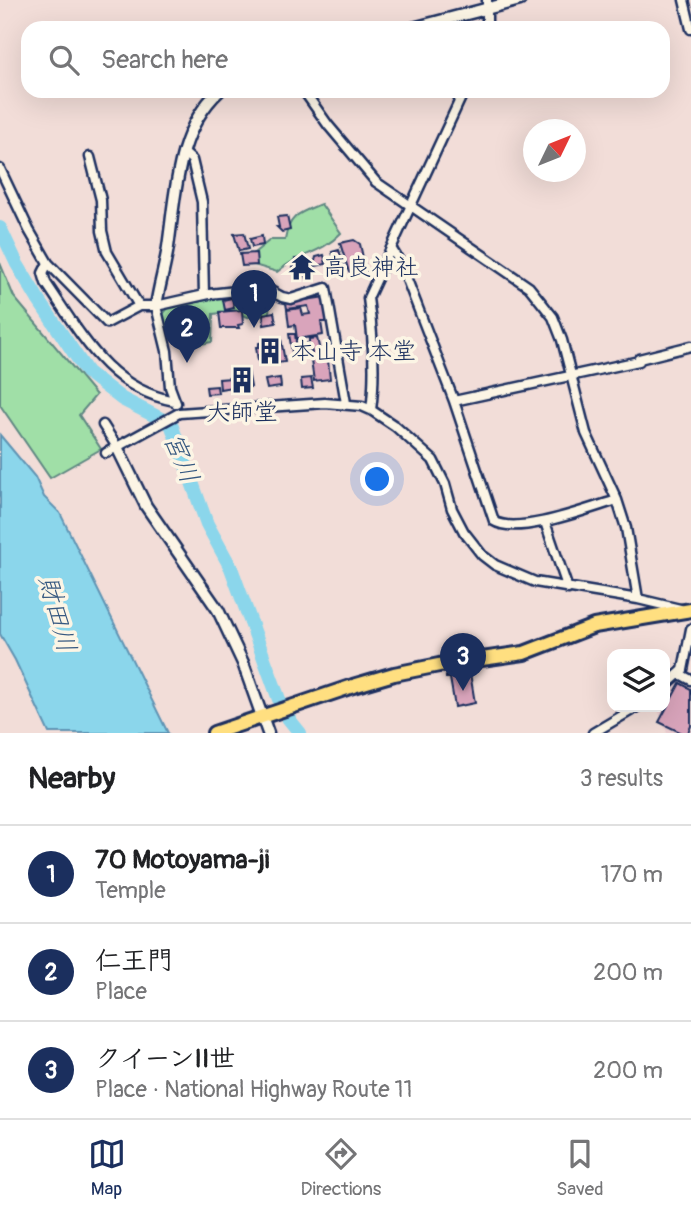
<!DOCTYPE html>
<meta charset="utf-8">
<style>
:root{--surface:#fff;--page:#f2f2f2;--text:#202124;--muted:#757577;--line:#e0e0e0;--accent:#1b2f5e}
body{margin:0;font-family:Pangolin,"Klee One",sans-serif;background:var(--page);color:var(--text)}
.controls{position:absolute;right:21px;bottom:21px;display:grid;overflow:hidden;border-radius:14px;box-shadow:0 7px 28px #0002}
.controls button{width:63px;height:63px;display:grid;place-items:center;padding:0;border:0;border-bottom:2px solid var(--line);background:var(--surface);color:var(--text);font:35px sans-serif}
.compass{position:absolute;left:523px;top:119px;width:63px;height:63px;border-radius:50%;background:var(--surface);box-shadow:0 7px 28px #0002;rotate:47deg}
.you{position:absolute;left:378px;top:480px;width:24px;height:24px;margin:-18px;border:5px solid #fff;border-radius:50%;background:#1a73e8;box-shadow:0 0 0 10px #1a73e833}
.badge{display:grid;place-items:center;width:46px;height:46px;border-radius:50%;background:var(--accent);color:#fff;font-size:23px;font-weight:700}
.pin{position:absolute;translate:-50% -58px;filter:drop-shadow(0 2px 4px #0008)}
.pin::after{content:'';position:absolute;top:37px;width:24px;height:21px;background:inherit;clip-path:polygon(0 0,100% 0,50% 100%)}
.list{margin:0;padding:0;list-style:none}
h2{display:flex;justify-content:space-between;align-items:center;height:91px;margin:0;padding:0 28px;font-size:30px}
h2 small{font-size:23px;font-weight:400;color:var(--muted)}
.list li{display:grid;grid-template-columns:46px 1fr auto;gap:21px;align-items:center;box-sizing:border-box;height:98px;padding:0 28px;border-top:2px solid var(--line)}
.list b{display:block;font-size:26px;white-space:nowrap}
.list p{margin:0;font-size:23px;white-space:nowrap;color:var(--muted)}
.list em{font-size:23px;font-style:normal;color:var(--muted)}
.icon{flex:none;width:38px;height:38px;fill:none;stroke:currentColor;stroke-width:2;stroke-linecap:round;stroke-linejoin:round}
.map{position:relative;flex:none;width:691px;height:733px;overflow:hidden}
.search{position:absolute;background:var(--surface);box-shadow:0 7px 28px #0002;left:21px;right:21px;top:21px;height:77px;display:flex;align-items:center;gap:18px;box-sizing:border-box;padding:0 24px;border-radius:21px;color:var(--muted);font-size:26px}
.sheet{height:385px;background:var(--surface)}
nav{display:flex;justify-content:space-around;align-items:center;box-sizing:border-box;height:98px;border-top:2px solid var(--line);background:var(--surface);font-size:19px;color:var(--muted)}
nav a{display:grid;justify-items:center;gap:4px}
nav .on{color:var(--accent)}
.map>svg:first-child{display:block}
.built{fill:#eacccf}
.green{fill:#a0dfa7;stroke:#5e8782;stroke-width:2}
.water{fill:#8bd6eb;stroke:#5e93b3;stroke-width:2}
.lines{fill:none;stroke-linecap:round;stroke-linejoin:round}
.river{stroke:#8bd6eb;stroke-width:14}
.building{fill:#d9a4bb;stroke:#1b2f5e;stroke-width:2}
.minor-casing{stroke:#1b2f5e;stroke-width:13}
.tertiary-casing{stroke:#1b2f5e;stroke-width:15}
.trunk-casing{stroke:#1b2f5e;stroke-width:18}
.minor{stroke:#fcf5e5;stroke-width:8}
.tertiary{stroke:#fcf5e5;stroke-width:10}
.trunk{stroke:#ffdf80;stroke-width:12}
.labels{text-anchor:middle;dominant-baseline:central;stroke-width:7;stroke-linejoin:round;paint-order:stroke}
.poi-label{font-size:24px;fill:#1b2f5e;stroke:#fcf5e5;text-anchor:start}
.water-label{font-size:26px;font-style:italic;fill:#375981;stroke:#fcf5e5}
</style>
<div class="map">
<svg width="691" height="733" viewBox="0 0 691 733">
<rect width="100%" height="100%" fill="#f2ddd8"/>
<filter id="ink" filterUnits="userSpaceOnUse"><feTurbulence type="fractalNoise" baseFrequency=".0143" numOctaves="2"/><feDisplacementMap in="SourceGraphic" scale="14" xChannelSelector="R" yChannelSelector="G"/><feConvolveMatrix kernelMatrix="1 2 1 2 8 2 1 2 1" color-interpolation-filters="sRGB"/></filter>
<g filter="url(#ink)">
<path class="built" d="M675,681L691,686V733H667L657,707H665V693Z"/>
<path class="green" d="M321,204L341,233C320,255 299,253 277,272L254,265V253L270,240H285C289,215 299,213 321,204Z
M0,263L14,297L96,395L79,415L101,449L50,478L0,405Z
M263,290L273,296L268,315L248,317L232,312L213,314L212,342L196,345L183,335L167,329L162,315L171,305Z"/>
<path class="water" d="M0,435L35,477L44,497L60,513L168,733H49L15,660L0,634Z"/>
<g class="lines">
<path class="river" d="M0,228L17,264L38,299L87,372L122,399L171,424L207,524L231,568L284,713L300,733"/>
</g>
<path class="building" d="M287,216L290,230L282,232L277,227H279L277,217Z
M244,233L248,249L239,251L234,234Z
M262,236L263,245L252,247L250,239Z
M354,240L360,244L366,271L354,275L349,272L340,243Z
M339,250L344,266L337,267L332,252Z
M256,253L257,265L242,266L240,254Z
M324,255L326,264L310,267L312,278L307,279L305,274L294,273L293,266L297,265L295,259L303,258L304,263L315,261L316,257Z
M251,290L259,298L250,306L243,299Z
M325,297L328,322H321L323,335L297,339L295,325L289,326L287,310L301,308L303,315L310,314L308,306L287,309L286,303Z
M232,298L234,308L225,310L223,300Z
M242,310L243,324L238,325L239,328H221L219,312Z
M274,312L276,323L264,325L263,314Z
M189 332a6 6 0 1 1 12 0a6 6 0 1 1-12 0Z
M289,334H295L298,357L293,358Z
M317,338L320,351L327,350L326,345L332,344L334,359L328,360L330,379L314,381L310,354L312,353L311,350L305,351L304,344L309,343V339Z
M281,339L285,362L262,365L261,361H258L256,347H259V343Z
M244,369L248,371L251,387L235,389L232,374Z
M231,378L232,387L220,389L219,379Z
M280,378L281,387L267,389L265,380Z
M311,378L313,388L302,389L301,379Z
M217,386L218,393L207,394L206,387Z
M467,672L470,673L475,703L455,707L450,678H446V676Z
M680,683L691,689V726L688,733H682L659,722Z"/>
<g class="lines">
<g class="minor-casing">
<path id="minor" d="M684,0L691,29
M487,28V0
M304,91L328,125L376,182L529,287L553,317L562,340L586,433L617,500L626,528L638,599
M183,152L192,160L202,202L204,295
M90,157L101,200L102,231L107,252L139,306H156L209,294L265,288L282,297L291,299L326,288L346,403
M0,169L29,230L48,263L43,273L46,283C81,334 108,389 175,401
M391,248L401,264L454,401L494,521C517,536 590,508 617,500
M48,263L107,323L139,306
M156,306L167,351L170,387L176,403
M639,359L691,346
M454,401L639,361
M371,410C376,373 373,334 368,298L464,91
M103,425L117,447
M106,453L179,413L325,403L362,406L371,410L395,426L433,460L445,484L452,509L464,532L482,555L495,565L535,582L638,599L680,609
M545,522L568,589
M680,674L691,680
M665,686L683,670L691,629
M593,733L637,707"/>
</g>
<g class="tertiary-casing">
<path id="tertiary" d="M413,28L520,0
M156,306C159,286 165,267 168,247C176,193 176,131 219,91
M117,447L146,506L218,610L243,663L268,733"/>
</g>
<g class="trunk-casing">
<path id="trunk" d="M214,733L353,686L394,674L439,665L524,653L594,626L691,610"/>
</g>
<use href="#minor" class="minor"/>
<use href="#tertiary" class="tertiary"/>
<use href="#trunk" class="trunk"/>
</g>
</g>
<defs>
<g id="temple-bare" transform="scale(2.1)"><path d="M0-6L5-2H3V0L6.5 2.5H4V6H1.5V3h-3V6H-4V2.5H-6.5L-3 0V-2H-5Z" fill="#1b2f5e" stroke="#fcf5e5" stroke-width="2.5" paint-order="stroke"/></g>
<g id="building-bare" transform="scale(2.1)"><path d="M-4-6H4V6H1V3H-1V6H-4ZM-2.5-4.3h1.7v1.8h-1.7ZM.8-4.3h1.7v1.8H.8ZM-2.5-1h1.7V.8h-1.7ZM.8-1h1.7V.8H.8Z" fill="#1b2f5e" stroke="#fcf5e5" stroke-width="2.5" paint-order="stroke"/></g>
</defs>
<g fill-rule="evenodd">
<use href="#temple-bare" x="302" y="267"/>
<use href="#building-bare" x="270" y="351"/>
<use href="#building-bare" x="242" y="380"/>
</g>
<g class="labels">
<g class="poi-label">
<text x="323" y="267">高良神社</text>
<text x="291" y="351">本山寺 本堂</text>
<text x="242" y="412" text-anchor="middle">大師堂</text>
</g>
<g class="water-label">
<text transform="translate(181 458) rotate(68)">宮川</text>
<text transform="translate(57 614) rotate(75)">財田川</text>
</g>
</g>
</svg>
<div class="controls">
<button><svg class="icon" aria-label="layers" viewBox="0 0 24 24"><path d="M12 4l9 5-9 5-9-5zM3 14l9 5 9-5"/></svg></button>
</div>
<svg class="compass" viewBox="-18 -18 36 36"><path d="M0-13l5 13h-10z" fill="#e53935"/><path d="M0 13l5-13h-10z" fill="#757577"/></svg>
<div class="you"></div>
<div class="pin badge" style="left:254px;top:328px">1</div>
<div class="pin badge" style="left:187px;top:363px">2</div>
<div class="pin badge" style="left:463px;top:691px">3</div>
<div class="search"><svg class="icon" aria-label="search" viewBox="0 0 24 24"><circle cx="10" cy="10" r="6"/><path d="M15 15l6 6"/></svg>Search here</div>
</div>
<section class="sheet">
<h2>Nearby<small>3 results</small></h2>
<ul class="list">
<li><span class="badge">1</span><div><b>70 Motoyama-ji</b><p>Temple</p></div><em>170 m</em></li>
<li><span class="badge">2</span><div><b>仁王門</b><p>Place</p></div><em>200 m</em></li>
<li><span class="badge">3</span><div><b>クイーンII世</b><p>Place · National Highway Route 11</p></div><em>200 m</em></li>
</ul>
</section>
<nav>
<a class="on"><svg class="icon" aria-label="map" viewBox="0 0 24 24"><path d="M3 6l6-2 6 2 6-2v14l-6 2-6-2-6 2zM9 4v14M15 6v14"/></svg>Map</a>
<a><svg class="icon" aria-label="directions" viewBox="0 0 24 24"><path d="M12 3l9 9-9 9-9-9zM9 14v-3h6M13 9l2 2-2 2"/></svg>Directions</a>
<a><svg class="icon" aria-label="saved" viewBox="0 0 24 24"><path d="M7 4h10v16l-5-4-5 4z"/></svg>Saved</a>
</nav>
